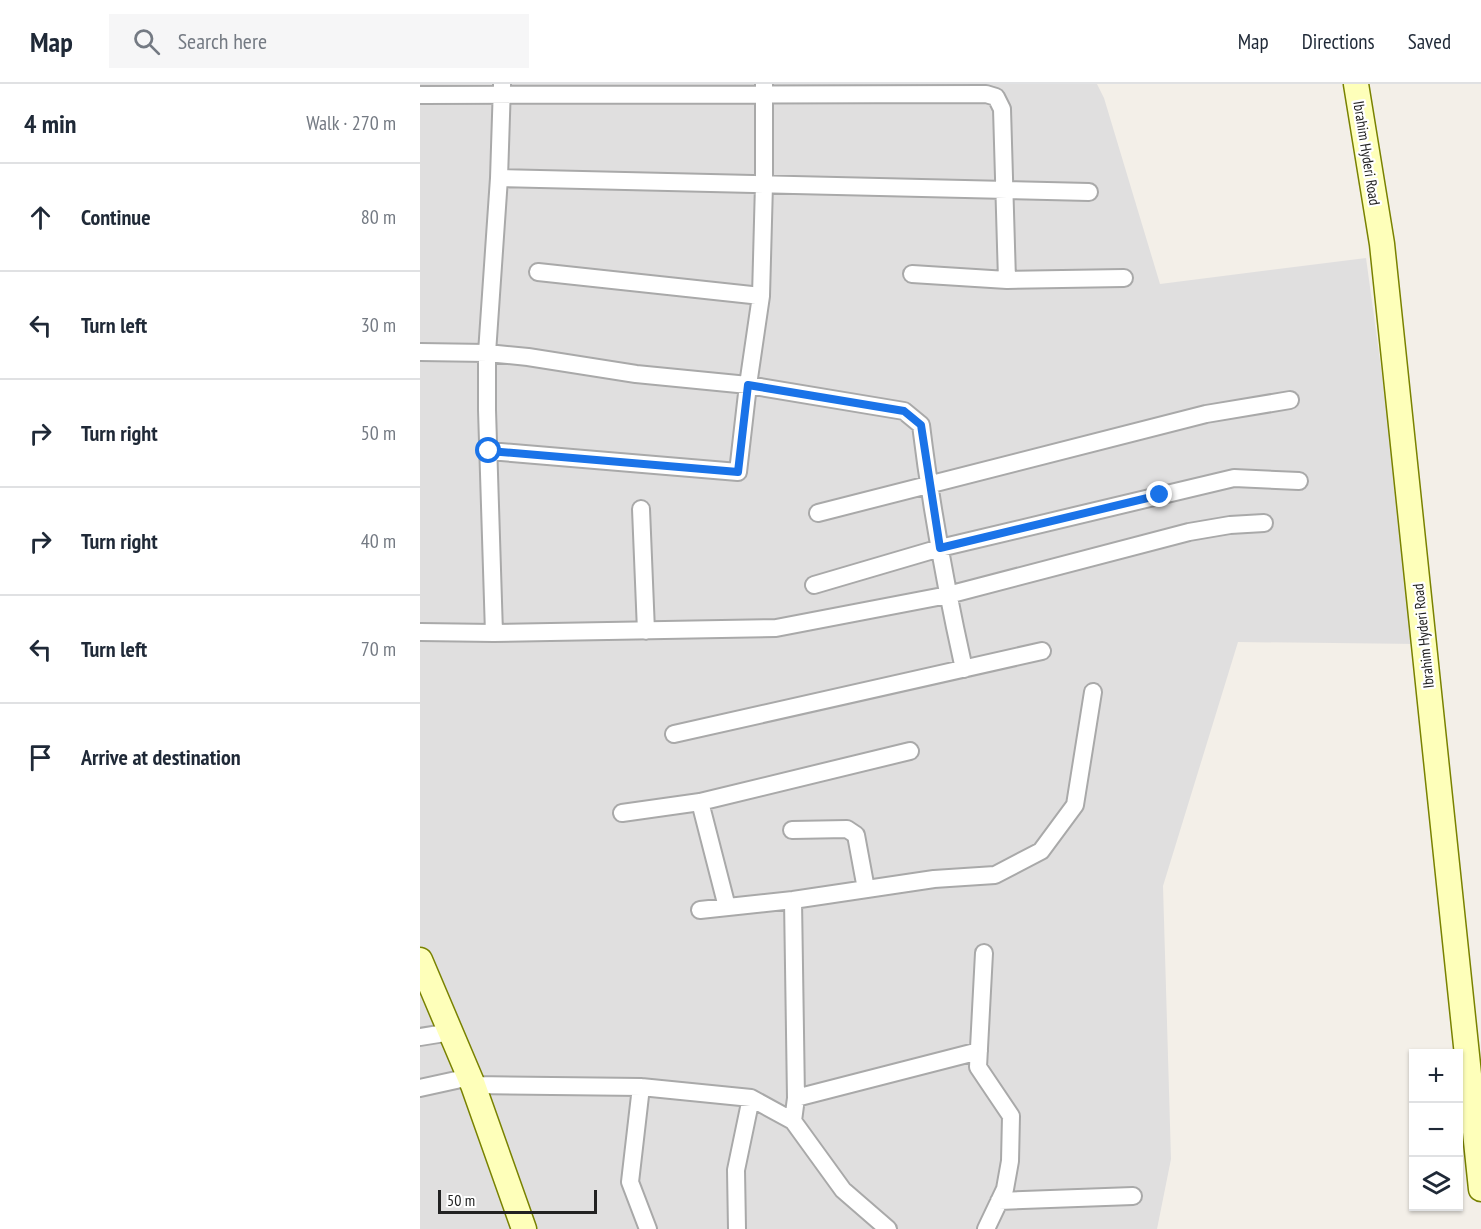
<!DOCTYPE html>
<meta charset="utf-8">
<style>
:root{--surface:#fff;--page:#f6f6f7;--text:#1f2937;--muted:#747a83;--line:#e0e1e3}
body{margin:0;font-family:"PT Sans Narrow",sans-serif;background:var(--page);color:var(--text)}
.controls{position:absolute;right:18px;bottom:18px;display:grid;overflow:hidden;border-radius:0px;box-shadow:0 2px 4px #0004}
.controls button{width:54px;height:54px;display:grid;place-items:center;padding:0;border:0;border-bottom:2px solid var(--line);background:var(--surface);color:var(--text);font:30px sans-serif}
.scale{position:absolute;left:18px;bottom:15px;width:159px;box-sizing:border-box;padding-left:6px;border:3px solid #222;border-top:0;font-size:16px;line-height:21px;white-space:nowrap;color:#222;-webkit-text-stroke:4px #fff;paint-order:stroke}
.stop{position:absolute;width:18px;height:18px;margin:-14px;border:4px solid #1a73e8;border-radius:50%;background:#fff}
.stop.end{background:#1a73e8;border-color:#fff;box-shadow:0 2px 6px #0008}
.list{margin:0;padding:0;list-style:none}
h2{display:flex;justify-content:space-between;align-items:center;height:78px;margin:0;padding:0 24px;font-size:26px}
h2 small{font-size:20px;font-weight:400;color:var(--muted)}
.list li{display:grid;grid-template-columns:39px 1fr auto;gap:18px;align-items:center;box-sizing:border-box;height:108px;padding:0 24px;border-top:2px solid var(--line)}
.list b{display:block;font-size:22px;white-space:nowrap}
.list em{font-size:20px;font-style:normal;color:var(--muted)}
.icon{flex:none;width:33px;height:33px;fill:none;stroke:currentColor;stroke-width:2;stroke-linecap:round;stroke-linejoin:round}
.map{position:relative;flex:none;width:1061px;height:1145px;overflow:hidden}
header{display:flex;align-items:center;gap:36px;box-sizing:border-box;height:84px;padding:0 30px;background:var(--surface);border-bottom:2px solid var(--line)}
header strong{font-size:28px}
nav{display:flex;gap:33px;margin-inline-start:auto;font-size:21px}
.search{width:420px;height:54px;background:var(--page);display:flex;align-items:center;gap:15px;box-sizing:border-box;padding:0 21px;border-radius:0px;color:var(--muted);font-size:22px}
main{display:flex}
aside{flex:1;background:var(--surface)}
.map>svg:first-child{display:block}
.residential{fill:#e0dfdf}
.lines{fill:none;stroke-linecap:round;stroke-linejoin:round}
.street-casing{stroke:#a9a9a9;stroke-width:20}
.secondary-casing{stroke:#798200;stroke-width:27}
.street{stroke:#fff;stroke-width:16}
.secondary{stroke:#feffba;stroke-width:24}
.route{stroke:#1a73e8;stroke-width:8}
.labels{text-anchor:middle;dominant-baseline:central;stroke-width:4.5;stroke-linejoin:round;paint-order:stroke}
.street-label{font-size:15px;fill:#222;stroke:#fff}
</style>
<header>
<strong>Map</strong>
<div class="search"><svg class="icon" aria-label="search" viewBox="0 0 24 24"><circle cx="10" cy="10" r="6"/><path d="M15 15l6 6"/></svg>Search here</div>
<nav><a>Map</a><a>Directions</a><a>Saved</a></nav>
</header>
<main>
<aside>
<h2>4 min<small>Walk · 270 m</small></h2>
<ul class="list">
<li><svg class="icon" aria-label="ahead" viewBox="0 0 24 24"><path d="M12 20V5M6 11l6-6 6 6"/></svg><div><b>Continue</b></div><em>80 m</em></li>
<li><svg class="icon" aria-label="left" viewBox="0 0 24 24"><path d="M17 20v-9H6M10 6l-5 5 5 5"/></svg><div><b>Turn left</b></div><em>30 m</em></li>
<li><svg class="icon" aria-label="right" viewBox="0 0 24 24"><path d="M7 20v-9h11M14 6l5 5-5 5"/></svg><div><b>Turn right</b></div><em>50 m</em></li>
<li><svg class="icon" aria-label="right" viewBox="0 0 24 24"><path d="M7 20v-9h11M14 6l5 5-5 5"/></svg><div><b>Turn right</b></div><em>40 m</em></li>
<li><svg class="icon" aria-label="left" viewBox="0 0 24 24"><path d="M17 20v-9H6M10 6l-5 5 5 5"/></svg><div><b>Turn left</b></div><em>70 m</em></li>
<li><svg class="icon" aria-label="arrive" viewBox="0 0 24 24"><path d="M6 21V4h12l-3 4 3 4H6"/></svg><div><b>Arrive at destination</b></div></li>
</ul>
</aside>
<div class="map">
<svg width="1061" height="1145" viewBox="0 0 1061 1145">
<rect width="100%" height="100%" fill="#f3efe8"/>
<path class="residential" d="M0,0H677L684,14L740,200L946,174L999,560L818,558L743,802L751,1075L737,1145H0Z"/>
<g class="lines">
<g class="street-casing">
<path id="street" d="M0,11L566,10L576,13L582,25L587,196
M79,94L669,108
M118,188L341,212
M492,190L587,196L704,194
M0,268L67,269L108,273L216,290L328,301L484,327L501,341C511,423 526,504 544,585
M69,367L318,388L328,301L341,212L344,100V1
M221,425L226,547
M398,429L786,330L870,316
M394,501L520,464L814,394L879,397
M0,548L74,549L356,544L528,511L769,448L810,441L844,439
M74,549L67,326V269L79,94L82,1
M254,650L622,567
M280,718L307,823
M202,729L280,718L490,667
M372,746L427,745L436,751L446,805
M280,826L373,816L514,795L575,791L621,767L655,721L673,608
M564,869L558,983L591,1032L590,1077L585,1105L566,1145
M0,953L31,948
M53,1001L221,1003L331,1014L373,1037L423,1106L468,1145
M221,1003L210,1098L228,1145
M0,1004L50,993
M376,1014L559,967
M373,1037L376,1014L373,816
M579,1117L713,1112
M317,1145L316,1086L331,1014"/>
</g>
<g class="secondary-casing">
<path id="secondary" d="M936,0L962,160L1061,1105
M0,876L53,1001L104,1145"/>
</g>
<use href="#street" class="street"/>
<use href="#secondary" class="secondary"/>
</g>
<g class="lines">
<path class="route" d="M69,367L318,388L328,301L484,327L501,341L520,464L740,411"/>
</g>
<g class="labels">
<g class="street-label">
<text transform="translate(947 69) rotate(81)">Ibrahim Hyderi Road</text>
<text transform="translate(1003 552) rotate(-96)">Ibrahim Hyderi Road</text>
</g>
</g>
</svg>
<div class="controls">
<button>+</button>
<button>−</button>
<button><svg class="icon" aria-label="layers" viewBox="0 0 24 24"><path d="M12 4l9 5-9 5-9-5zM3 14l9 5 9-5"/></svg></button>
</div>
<div class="scale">50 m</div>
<div class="stop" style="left:69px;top:367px"></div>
<div class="stop end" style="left:740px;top:411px"></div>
</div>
</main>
